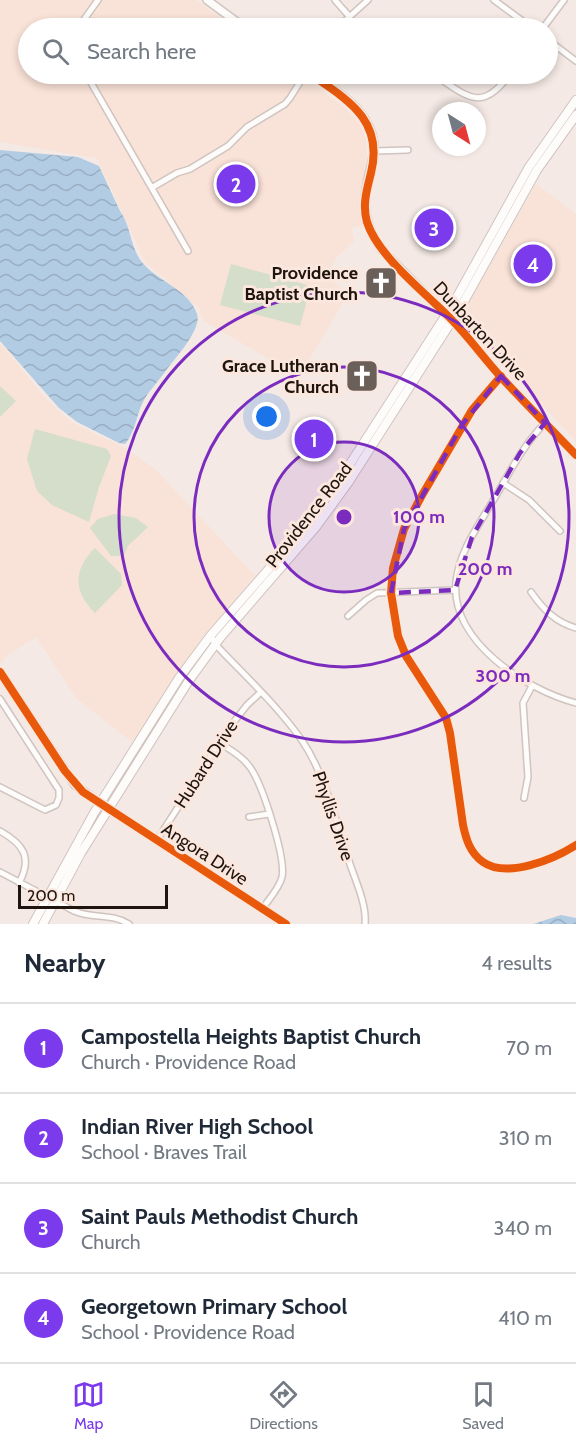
<!DOCTYPE html>
<meta charset="utf-8">
<style>
:root{--surface:#fff;--page:#f2f2f3;--text:#1f2937;--muted:#747a83;--line:#e0e1e3;--accent:#7c3aed}
body{margin:0;font-family:Cabin,sans-serif;background:var(--page);color:var(--text)}
.compass{position:absolute;left:432px;top:102px;width:54px;height:54px;border-radius:50%;background:var(--surface);box-shadow:0 3px 9px #0003;rotate:144deg}
.scale{position:absolute;left:18px;bottom:15px;width:150px;box-sizing:border-box;padding-left:6px;border:3px solid #1f140e;border-top:0;font-size:16px;line-height:21px;white-space:nowrap;color:#1f140e;-webkit-text-stroke:4px #fbe7dd;paint-order:stroke}
.you{position:absolute;left:267px;top:417px;width:21px;height:21px;margin:-15px;border:4px solid #fff;border-radius:50%;background:#1a73e8;box-shadow:0 0 0 9px #1a73e833}
.badge{display:grid;place-items:center;width:39px;height:39px;border-radius:50%;background:var(--accent);color:#fff;font-size:20px;font-weight:700}
.pin{position:absolute;translate:-50% -50%;border:3px solid #fff;box-shadow:0 2px 6px #0006}
.list{margin:0;padding:0;list-style:none}
h2{display:flex;justify-content:space-between;align-items:center;height:78px;margin:0;padding:0 24px;font-size:26px}
h2 small{font-size:20px;font-weight:400;color:var(--muted)}
.list li{display:grid;grid-template-columns:39px 1fr auto;gap:18px;align-items:center;box-sizing:border-box;height:90px;padding:0 24px;border-top:2px solid var(--line)}
.list b{display:block;font-size:22px;white-space:nowrap}
.list p{margin:0;font-size:20px;white-space:nowrap;color:var(--muted)}
.list em{font-size:20px;font-style:normal;color:var(--muted)}
.icon{flex:none;width:33px;height:33px;fill:none;stroke:currentColor;stroke-width:2;stroke-linecap:round;stroke-linejoin:round}
.map{position:relative;flex:none;width:576px;height:924px;overflow:hidden}
.search{position:absolute;background:var(--surface);box-shadow:0 3px 9px #0003;left:18px;right:18px;top:18px;height:66px;display:flex;align-items:center;gap:15px;box-sizing:border-box;padding:0 21px;border-radius:33px;color:var(--muted);font-size:22px}
.sheet{height:438px;background:var(--surface)}
nav{display:flex;justify-content:space-around;align-items:center;box-sizing:border-box;height:84px;border-top:2px solid var(--line);background:var(--surface);font-size:16px;color:var(--muted)}
nav a{display:grid;justify-items:center;gap:3px}
nav .on{color:var(--accent)}
.map>svg:first-child{display:block}
.built{fill:#f9e2d7}
.grass{fill:#d4decb}
.water{fill:url(#water-waves)}
.lines{fill:none;stroke-linecap:round;stroke-linejoin:round}
.minor-casing{stroke:#cfc4bf;stroke-width:8}
.tertiary-casing{stroke:#cfc4bf;stroke-width:10}
.secondary-casing{stroke:#cfc4bf;stroke-width:10}
.minor{stroke:#fdfcfb;stroke-width:5}
.tertiary{stroke:#fdfcfb;stroke-width:7}
.secondary{stroke:#fdfcfb;stroke-width:8}
.cycleway-casing{stroke:#fbe7dd;stroke-width:11}
.cycleway{stroke:#e8590c;stroke-width:8}
.marked{fill:none;stroke:#7b2cbf;stroke-width:4.5;stroke-dasharray:12 8;stroke-linejoin:round}
.ring{fill:none;stroke:#7b2cbf;stroke-width:3}
.labels{text-anchor:middle;dominant-baseline:central;stroke-width:6;stroke-linejoin:round;paint-order:stroke}
.poi-label{font-size:18px;font-weight:bold;fill:#1f140e;stroke:#fbe7dd;text-anchor:end}
.street-label{font-size:18px;fill:#1f140e;stroke:#fbe7dd}
.centre{fill:#7b2cbf;stroke:#fbe7dd;stroke-width:3}
.ring-label{font-size:18px;text-anchor:middle;font-weight:bold;fill:#7b2cbf;stroke:#fbe7dd;stroke-width:6;stroke-linejoin:round;paint-order:stroke}
</style>
<div class="map">
<svg width="576" height="924" viewBox="0 0 576 924">
<defs>
<pattern id="water-waves" width="16" height="10" patternUnits="userSpaceOnUse" patternTransform="scale(1.5)"><rect width="16" height="10" fill="#b2cce3"/><path d="M0 5q4-4 8 0t8 0" fill="none" stroke="#99aec2"/></pattern>
</defs>
<rect width="100%" height="100%" fill="#f4e9e4"/>
<path class="built" d="M0,0H196L235,28H28V74H298L345,108L360,125L366,140L367,164L359,204L363,225L351,228L354,241L337,257L325,276L348,294L299,377L203,320L199,308L145,262L97,158L0,142Z
M536,184L576,214V441L467,325L463,313Z
M0,343L47,400L71,422L127,449L157,471L255,576L200,640L132,742L76,698L36,637L5,657L2,664L0,661Z"/>
<path class="grass" d="M231,264L311,286L300,326L220,305Z
M0,386L16,401L0,417Z
M35,429L107,449L111,456L99,487L89,522L52,505L37,491L27,459Z
M114,514L136,518L148,527L128,546L125,553L121,556H111L90,528L98,519Z
M95,548L121,574L122,585L95,613C73,591 73,570 95,548Z"/>
<path class="water" d="M0,150L78,157L99,166L120,211C131,226 130,246 141,261C156,281 189,289 197,314C202,329 176,357 167,369C160,380 149,390 143,402C136,416 135,433 125,444L119,443L77,422L59,408L0,341Z
M561,915L576,918V924H533Z"/>
<g class="lines">
<g class="minor-casing">
<path id="minor" d="M335,0L349,16
M494,0L532,28
M78,28L98,0
M337,28L368,0
M543,28L564,0
M548,40L576,61
M86,74L188,251
M433,74C467,96 481,114 510,74
M374,151L408,150
M153,187L177,173L190,169L228,146L247,127L285,104L290,98L305,74
M453,321L501,376L576,455
M501,376L472,410L421,497L404,529L393,568L391,593L398,636L406,656L446,718L450,733L463,825C466,839 470,853 483,862C507,879 554,859 576,845
M545,423C523,445 510,472 494,499C479,525 459,551 456,582C450,641 526,690 576,703
M503,483L529,500L560,531
M531,592C543,609 555,622 576,628
M348,616L366,600L377,593L455,590
M211,635L215,644C244,675 276,704 301,739C325,774 335,818 348,858C354,878 367,903 365,924
M0,699L59,790V798L56,805L45,810L0,787
M220,743C230,750 242,756 249,766C262,782 286,858 282,877C279,889 269,899 262,909
M524,798L528,777L523,703L532,686
M108,809L286,924
M249,817L269,814
M0,831C23,844 33,857 19,883
M157,840L229,728L247,705L260,693
M0,872L74,911C92,919 112,913 129,924"/>
</g>
<g class="tertiary-casing">
<path id="tertiary" d="M207,0L245,28
M310,74C326,85 345,95 358,110C389,146 365,167 365,203C365,221 372,236 382,250L448,317
M0,672L75,785L108,809"/>
</g>
<g class="secondary-casing">
<path id="secondary" d="M33,924L94,813L179,678L211,635L294,540L339,481L453,304L529,167L576,100
M43,924L81,853L188,682L220,638L316,527L348,483L462,305L537,170L576,115"/>
</g>
<use href="#minor" class="minor"/>
<use href="#tertiary" class="tertiary"/>
<use href="#secondary" class="secondary"/>
<g class="cycleway-casing">
<path id="cycleway" d="M310,74C348,100 384,120 371,173C367,189 362,205 367,222C378,257 427,294 453,321C470,339 484,358 500,376C525,403 551,429 576,455
M501,376L472,410L421,497L404,529L393,568L391,593L398,636L406,656L446,718L450,733L463,825C466,839 470,853 483,862C507,879 554,859 576,845
M0,672L65,771L83,792L286,924"/>
</g>
<use href="#cycleway" class="cycleway"/>
</g>
<path class="marked" d="M501,376L545,423L520,453L472,537L455,590L391,593L404,529L462,425Z"/>
<circle cx="344" cy="517" r="75" fill="#7b2cbf" fill-opacity=".12"/>
<g class="ring">
<circle cx="344" cy="517" r="75"/>
<circle cx="344" cy="517" r="150"/>
<circle cx="344" cy="517" r="225"/>
</g>
<defs>
<g id="church-square" transform="scale(1.725)"><rect x="-9" y="-9" width="18" height="18" rx="4" fill="#6a5f59" stroke="#fbe7dd"/><path d="M-1.2-6h2.4v3.5h3.3v2.4h-3.3V6h-2.4V-.1h-3.3v-2.4h3.3Z" fill="#fff"/></g>
</defs>
<g fill-rule="evenodd">
<use href="#church-square" x="381" y="283"/>
<use href="#church-square" x="362" y="376"/>
</g>
<g class="labels">
<g class="poi-label">
<text x="358" y="273">Providence<tspan x="358" dy="21">Baptist Church</tspan></text>
<text x="339" y="366">Grace Lutheran<tspan x="339" dy="21">Church</tspan></text>
</g>
<g class="street-label">
<text transform="translate(480 331) rotate(47)">Dunbarton Drive</text>
<text transform="translate(309 515) rotate(-52)">Providence Road</text>
<text transform="translate(206 764) rotate(-57)">Hubard Drive</text>
<text transform="translate(333 816) rotate(71)">Phyllis Drive</text>
<text transform="translate(205 854) rotate(33)">Angora Drive</text>
</g>
</g>
<circle cx="344" cy="517" r="9" class="centre"/>
<g class="ring-label">
<text x="419" y="523">100 m</text>
<text x="485" y="575">200 m</text>
<text x="503" y="682">300 m</text>
</g>
</svg>
<svg class="compass" viewBox="-18 -18 36 36"><path d="M0-13l5 13h-10z" fill="#e53935"/><path d="M0 13l5-13h-10z" fill="#747a83"/></svg>
<div class="scale">200 m</div>
<div class="you"></div>
<div class="pin badge" style="left:314px;top:439px">1</div>
<div class="pin badge" style="left:236px;top:184px">2</div>
<div class="pin badge" style="left:434px;top:228px">3</div>
<div class="pin badge" style="left:533px;top:264px">4</div>
<div class="search"><svg class="icon" aria-label="search" viewBox="0 0 24 24"><circle cx="10" cy="10" r="6"/><path d="M15 15l6 6"/></svg>Search here</div>
</div>
<section class="sheet">
<h2>Nearby<small>4 results</small></h2>
<ul class="list">
<li><span class="badge">1</span><div><b>Campostella Heights Baptist Church</b><p>Church · Providence Road</p></div><em>70 m</em></li>
<li><span class="badge">2</span><div><b>Indian River High School</b><p>School · Braves Trail</p></div><em>310 m</em></li>
<li><span class="badge">3</span><div><b>Saint Pauls Methodist Church</b><p>Church</p></div><em>340 m</em></li>
<li><span class="badge">4</span><div><b>Georgetown Primary School</b><p>School · Providence Road</p></div><em>410 m</em></li>
</ul>
</section>
<nav>
<a class="on"><svg class="icon" aria-label="map" viewBox="0 0 24 24"><path d="M3 6l6-2 6 2 6-2v14l-6 2-6-2-6 2zM9 4v14M15 6v14"/></svg>Map</a>
<a><svg class="icon" aria-label="directions" viewBox="0 0 24 24"><path d="M12 3l9 9-9 9-9-9zM9 14v-3h6M13 9l2 2-2 2"/></svg>Directions</a>
<a><svg class="icon" aria-label="saved" viewBox="0 0 24 24"><path d="M7 4h10v16l-5-4-5 4z"/></svg>Saved</a>
</nav>
